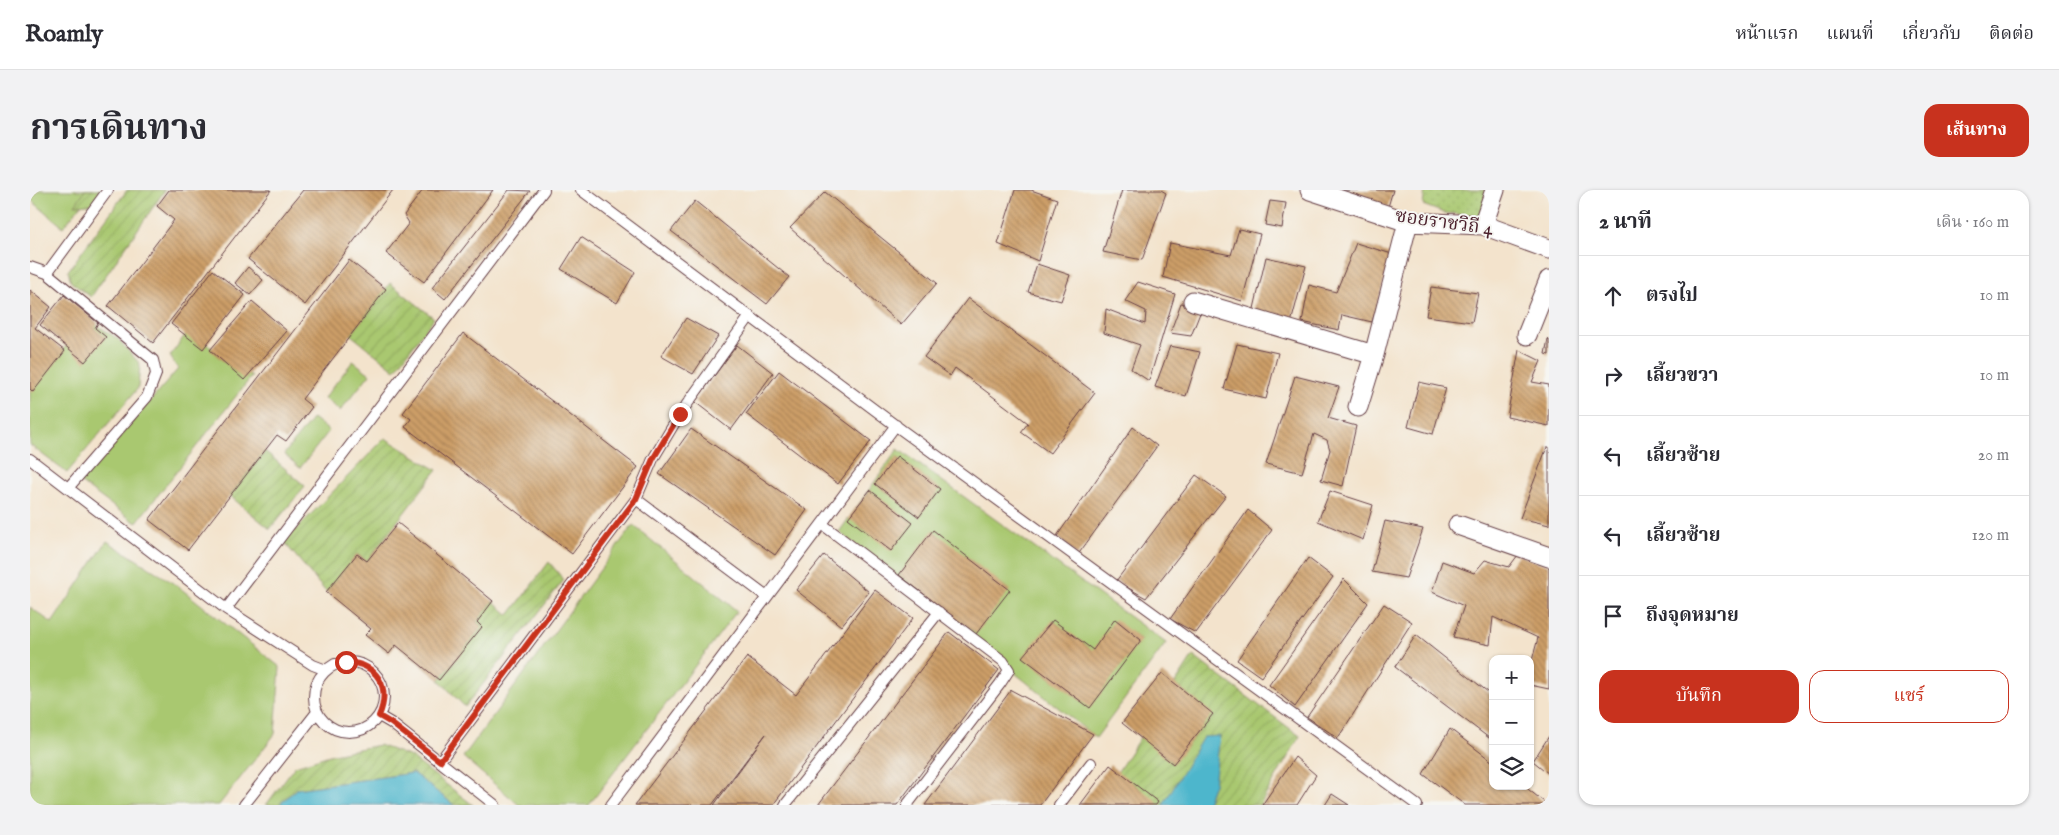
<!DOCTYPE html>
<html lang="th">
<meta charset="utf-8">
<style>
:root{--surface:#fff;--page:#f2f2f3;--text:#2b2b33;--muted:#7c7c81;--line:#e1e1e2;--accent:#c8321e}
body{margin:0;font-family:"IM FELL English","Noto Serif Thai",serif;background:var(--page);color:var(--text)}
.controls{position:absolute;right:15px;bottom:15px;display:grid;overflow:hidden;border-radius:10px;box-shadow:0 1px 4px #0004}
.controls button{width:45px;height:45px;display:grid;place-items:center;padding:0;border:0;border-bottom:1px solid var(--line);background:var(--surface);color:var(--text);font:25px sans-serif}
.stop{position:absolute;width:15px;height:15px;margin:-11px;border:4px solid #c8321e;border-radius:50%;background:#fff}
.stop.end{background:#c8321e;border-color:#fff;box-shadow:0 1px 5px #0008}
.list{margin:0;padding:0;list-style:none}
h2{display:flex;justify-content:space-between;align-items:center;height:65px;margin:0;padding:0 20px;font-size:21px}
h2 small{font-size:16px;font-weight:400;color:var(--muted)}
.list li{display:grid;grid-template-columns:32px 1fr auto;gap:15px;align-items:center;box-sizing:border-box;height:80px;padding:0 20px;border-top:1px solid var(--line)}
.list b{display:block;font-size:19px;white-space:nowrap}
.list em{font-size:16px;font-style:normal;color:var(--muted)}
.actions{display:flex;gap:10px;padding:15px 20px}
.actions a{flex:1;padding:11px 0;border:1px solid var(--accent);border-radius:15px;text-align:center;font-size:18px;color:var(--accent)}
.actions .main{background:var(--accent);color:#fff}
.icon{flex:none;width:28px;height:28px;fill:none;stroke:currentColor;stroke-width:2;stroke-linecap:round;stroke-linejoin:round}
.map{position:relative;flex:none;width:1519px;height:615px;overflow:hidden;border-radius:15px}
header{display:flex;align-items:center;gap:30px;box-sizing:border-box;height:70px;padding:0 25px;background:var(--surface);border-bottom:1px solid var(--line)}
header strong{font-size:24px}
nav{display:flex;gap:28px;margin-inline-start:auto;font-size:18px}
.intro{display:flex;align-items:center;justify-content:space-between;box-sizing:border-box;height:120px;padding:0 30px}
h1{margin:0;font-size:35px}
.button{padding:12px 22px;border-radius:15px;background:var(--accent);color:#fff;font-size:18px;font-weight:700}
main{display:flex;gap:30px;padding:0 30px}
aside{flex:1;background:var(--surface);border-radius:15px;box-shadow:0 1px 4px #0004}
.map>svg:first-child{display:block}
.grass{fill:#a9c870;stroke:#7a744e}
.park{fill:url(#park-dots);stroke:#7a744e}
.garden{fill:url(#garden-furrows);stroke:#7a744e}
.water{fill:#4eb6cc;stroke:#4c6a7c}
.building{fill:url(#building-back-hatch)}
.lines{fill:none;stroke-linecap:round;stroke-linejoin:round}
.lane-casing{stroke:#633c43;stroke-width:12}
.street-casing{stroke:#633c43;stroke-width:21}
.lane{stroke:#fff;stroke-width:10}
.street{stroke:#fff;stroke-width:19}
.route{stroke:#c8321e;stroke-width:6}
.labels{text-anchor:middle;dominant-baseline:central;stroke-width:4;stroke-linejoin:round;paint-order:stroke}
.street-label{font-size:19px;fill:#4a1f2b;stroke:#f6f6f2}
</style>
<header>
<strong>Roamly</strong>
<nav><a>หน้าแรก</a><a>แผนที่</a><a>เกี่ยวกับ</a><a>ติดต่อ</a></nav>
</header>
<div class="intro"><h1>การเดินทาง</h1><a class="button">เส้นทาง</a></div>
<main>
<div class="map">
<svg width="1519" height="615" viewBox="0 0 1519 615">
<defs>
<pattern id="park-dots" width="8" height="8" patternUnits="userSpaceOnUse" patternTransform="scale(1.25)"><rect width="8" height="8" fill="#a9c870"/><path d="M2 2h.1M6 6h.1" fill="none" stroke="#93ab61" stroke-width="1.8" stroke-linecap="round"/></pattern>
<pattern id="garden-furrows" width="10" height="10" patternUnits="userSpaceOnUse" patternTransform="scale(1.25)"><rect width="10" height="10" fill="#a9c870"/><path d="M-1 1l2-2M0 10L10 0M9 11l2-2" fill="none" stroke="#93ab61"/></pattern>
<pattern id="building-back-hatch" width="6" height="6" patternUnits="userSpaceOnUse" patternTransform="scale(1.25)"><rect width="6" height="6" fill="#cc9e67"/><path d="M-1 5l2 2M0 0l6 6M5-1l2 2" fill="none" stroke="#a88055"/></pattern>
</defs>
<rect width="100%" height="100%" fill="#f6f6f2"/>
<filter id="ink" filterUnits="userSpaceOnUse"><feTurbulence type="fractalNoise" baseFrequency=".02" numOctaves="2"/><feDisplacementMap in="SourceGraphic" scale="10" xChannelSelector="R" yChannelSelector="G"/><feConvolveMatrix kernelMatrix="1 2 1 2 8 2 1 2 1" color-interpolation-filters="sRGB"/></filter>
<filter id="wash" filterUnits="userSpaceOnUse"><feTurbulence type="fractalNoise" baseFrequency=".0096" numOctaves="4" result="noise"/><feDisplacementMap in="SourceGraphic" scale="20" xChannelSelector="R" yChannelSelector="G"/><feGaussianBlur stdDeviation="1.12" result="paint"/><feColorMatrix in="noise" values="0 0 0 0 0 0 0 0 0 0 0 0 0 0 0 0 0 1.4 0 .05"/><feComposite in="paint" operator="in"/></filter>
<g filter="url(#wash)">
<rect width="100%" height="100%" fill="#f3e3cc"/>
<path class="grass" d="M9,0H64L33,37L1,10Z
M63,133L87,148L110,174L108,198L37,283L0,255V155L18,172Z
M158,141L222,186L106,333L50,292L148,179L140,166Z
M323,171L340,184L310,221L294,208Z
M283,228L299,241L270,278L254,264Z
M868,259L1136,453L1066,548L809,342Z
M603,335L707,421L559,615H489L433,567Z
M77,351L145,394L250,477L245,544L189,615H0V417L22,433Z"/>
<path class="park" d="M1395,0H1461L1454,26L1414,23L1393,15Z"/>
<path class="garden" d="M55,0H71L61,14L45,15Z
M97,0H135L61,107L41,92L38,81Z
M360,93L404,128L365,180L321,145Z
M355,248L407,280L337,371L327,364L296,402L254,352Z
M235,261L275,296L240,339L200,306Z
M519,372L534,390L435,517L409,490L452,437L447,432L463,411L479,425Z
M1163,466L1270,546L1230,615H1176L1184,594L1138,609L1133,615H1066Z
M349,555L381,567L443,615H424L383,583L266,599L249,615H236L265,576L303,564Z"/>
<path class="water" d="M1190,546L1184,594L1176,615H1133L1173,547Z
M383,583L424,615H249L266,599Z"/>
<g id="blocks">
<path class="building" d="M139,0H241L123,153L78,116L144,30L127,16Z
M273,0H363L275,115L218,69Z
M393,0H463L394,92L356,63L379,33L374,25Z
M479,0L500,1L415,109L402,98Z
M985,0H1001L1027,9L1008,71L968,54Z
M1092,0H1131L1136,3L1112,70L1073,62Z
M1309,0H1363L1358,17Z
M795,2L907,93L871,135L760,38Z
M665,11L759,87L737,114L641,41Z
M1240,11L1256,13L1252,38L1235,35Z
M1209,39L1230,44L1212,111L1133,87L1140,53L1201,65Z
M551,47L605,82L587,113L531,79Z
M1326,53L1362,64L1342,132L1312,125L1309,140L1272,132L1279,95L1306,102Z
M1236,67L1276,76L1261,133L1223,123Z
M319,70L356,99L272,209L282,217L256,251L247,245L158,360L119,330Z
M1007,74L1040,85L1031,111L998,102Z
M218,77L233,90L220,105L205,93Z
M183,80L215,105L173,159L141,134Z
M1108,92L1145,104L1119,191L1101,179L1110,155L1074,143L1076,119L1115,134L1116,121L1095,111Z
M1401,97L1448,103L1442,132L1396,126Z
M0,100L21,117L5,138L35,161L3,202L0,199Z
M34,105L68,133L65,138L76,147L55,172L10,135Z
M938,108L1065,203L1020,263L991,242L998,233L925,178L920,186L894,167Z
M222,111L257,141L214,190L180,160Z
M1151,113L1172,118L1161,146L1140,143Z
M656,128L688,146L663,184L631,166Z
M433,143L608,277L542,364L375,237L381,229L373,223Z
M1518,149L1519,150V165L1515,164Z
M1207,154L1248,163L1236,209L1194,199Z
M707,155L743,183L701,240L665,212Z
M1140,156L1170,162L1156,206L1125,197Z
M1489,160L1511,171L1502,192L1519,195V236L1477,227Z
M749,181L841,251L808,294L716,224Z
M1265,186L1309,197L1298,228L1326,236L1313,296L1291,290L1300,260L1297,250L1284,244L1272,283L1236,274Z
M1389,192L1416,198L1403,244L1378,237Z
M1103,237L1127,256L1047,366L1027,346Z
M661,239L777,320L745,365L629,284Z
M1517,257H1519V335L1490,328Z
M867,266L910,299L889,327L845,294Z
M1166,285L1196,306L1116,408L1086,391Z
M840,300L883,333L861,361L818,328Z
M1300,301L1343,315L1333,350L1288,331Z
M1218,320L1242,340L1166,443L1140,429Z
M1355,331L1393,339L1376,388L1342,382Z
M368,333L463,411L447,432L452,437L409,490L366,455L359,464L335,445L341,439L296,402L327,364L337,371Z
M903,340L980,400L946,444L869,385Z
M794,365L839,402L811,436L766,400Z
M1488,365L1519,376V499L1500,495V478L1508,448L1463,427L1460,455L1423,447L1434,416L1402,402L1412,371L1444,383L1455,370L1479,377Z
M1278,368L1303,387L1231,487L1207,470Z
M1314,389L1338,413L1265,517L1239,495Z
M845,400L883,428L743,615H684L736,544L682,615H605L717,467L766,505Z
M1354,414L1382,432L1308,548L1277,527Z
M1085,429L1111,450L1060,518L992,467L1023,430L1063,460Z
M919,442L969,480L867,615H788Z
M1386,445L1463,506V551L1365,477Z
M1132,483L1183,524L1143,574L1092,533Z
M981,500L1063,544L1010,615H895Z
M1420,539L1463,572V596H1494L1518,615H1435L1393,584Z
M1519,546V584L1503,571Z
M1265,567L1286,585L1267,615H1232Z
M1080,575L1128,612L1126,615H1050Z
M1302,604L1319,615H1295Z"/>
</g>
</g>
<g filter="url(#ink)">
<use href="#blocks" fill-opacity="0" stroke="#633c43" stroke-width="1"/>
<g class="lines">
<g class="lane-casing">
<path id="lane" d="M551,0L873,241L1387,615
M0,77L17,83L123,170L126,184L117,207L38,298
M17,83L78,0
M0,269L196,419L283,475L296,480L305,474
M606,309L737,407
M792,334L973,471L979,480L970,494L877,615
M196,419L514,0
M284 507a35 35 0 1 1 70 0a35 35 0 1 1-70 0Z
M349,526L361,533L465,615
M410,571L606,309L623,269L650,224L720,126
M214,615L287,522
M581,615L866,235
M755,615L909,422
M1029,615L1061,573"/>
</g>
<g class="street-casing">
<path id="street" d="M1280,0L1378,32L1453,35L1519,59
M1453,35L1465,0
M1163,111L1344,165
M1497,145L1519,90
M1328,217L1344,165L1378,32
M1428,335L1519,367"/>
</g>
<use href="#lane" class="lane"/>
<use href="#street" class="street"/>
</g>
</g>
<g class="lines" filter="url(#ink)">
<path class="route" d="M316,472C348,474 361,497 349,526L361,533L410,571L606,309L623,269L650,224"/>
</g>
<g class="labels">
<g class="street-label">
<text transform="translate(1414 33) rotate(8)">ซอยราชวิถี 4</text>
</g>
</g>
</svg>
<div class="controls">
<button>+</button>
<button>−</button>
<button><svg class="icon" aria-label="layers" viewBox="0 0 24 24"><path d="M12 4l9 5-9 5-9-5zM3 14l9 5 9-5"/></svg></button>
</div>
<div class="stop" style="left:316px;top:472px"></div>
<div class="stop end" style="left:650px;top:224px"></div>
</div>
<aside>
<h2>2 นาที<small>เดิน · 160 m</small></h2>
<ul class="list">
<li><svg class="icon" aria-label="ahead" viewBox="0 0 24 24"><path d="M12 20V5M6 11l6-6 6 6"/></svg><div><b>ตรงไป</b></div><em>10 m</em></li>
<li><svg class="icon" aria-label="right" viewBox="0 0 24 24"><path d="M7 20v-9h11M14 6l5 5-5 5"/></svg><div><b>เลี้ยวขวา</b></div><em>10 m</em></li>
<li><svg class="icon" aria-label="left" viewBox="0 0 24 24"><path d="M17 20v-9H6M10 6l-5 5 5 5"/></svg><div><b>เลี้ยวซ้าย</b></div><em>20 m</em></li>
<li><svg class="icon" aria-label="left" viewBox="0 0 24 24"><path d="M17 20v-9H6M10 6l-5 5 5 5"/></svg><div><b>เลี้ยวซ้าย</b></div><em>120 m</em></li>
<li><svg class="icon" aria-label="arrive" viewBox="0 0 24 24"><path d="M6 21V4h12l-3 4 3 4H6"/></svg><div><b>ถึงจุดหมาย</b></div></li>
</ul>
<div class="actions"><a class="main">บันทึก</a><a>แชร์</a></div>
</aside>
</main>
